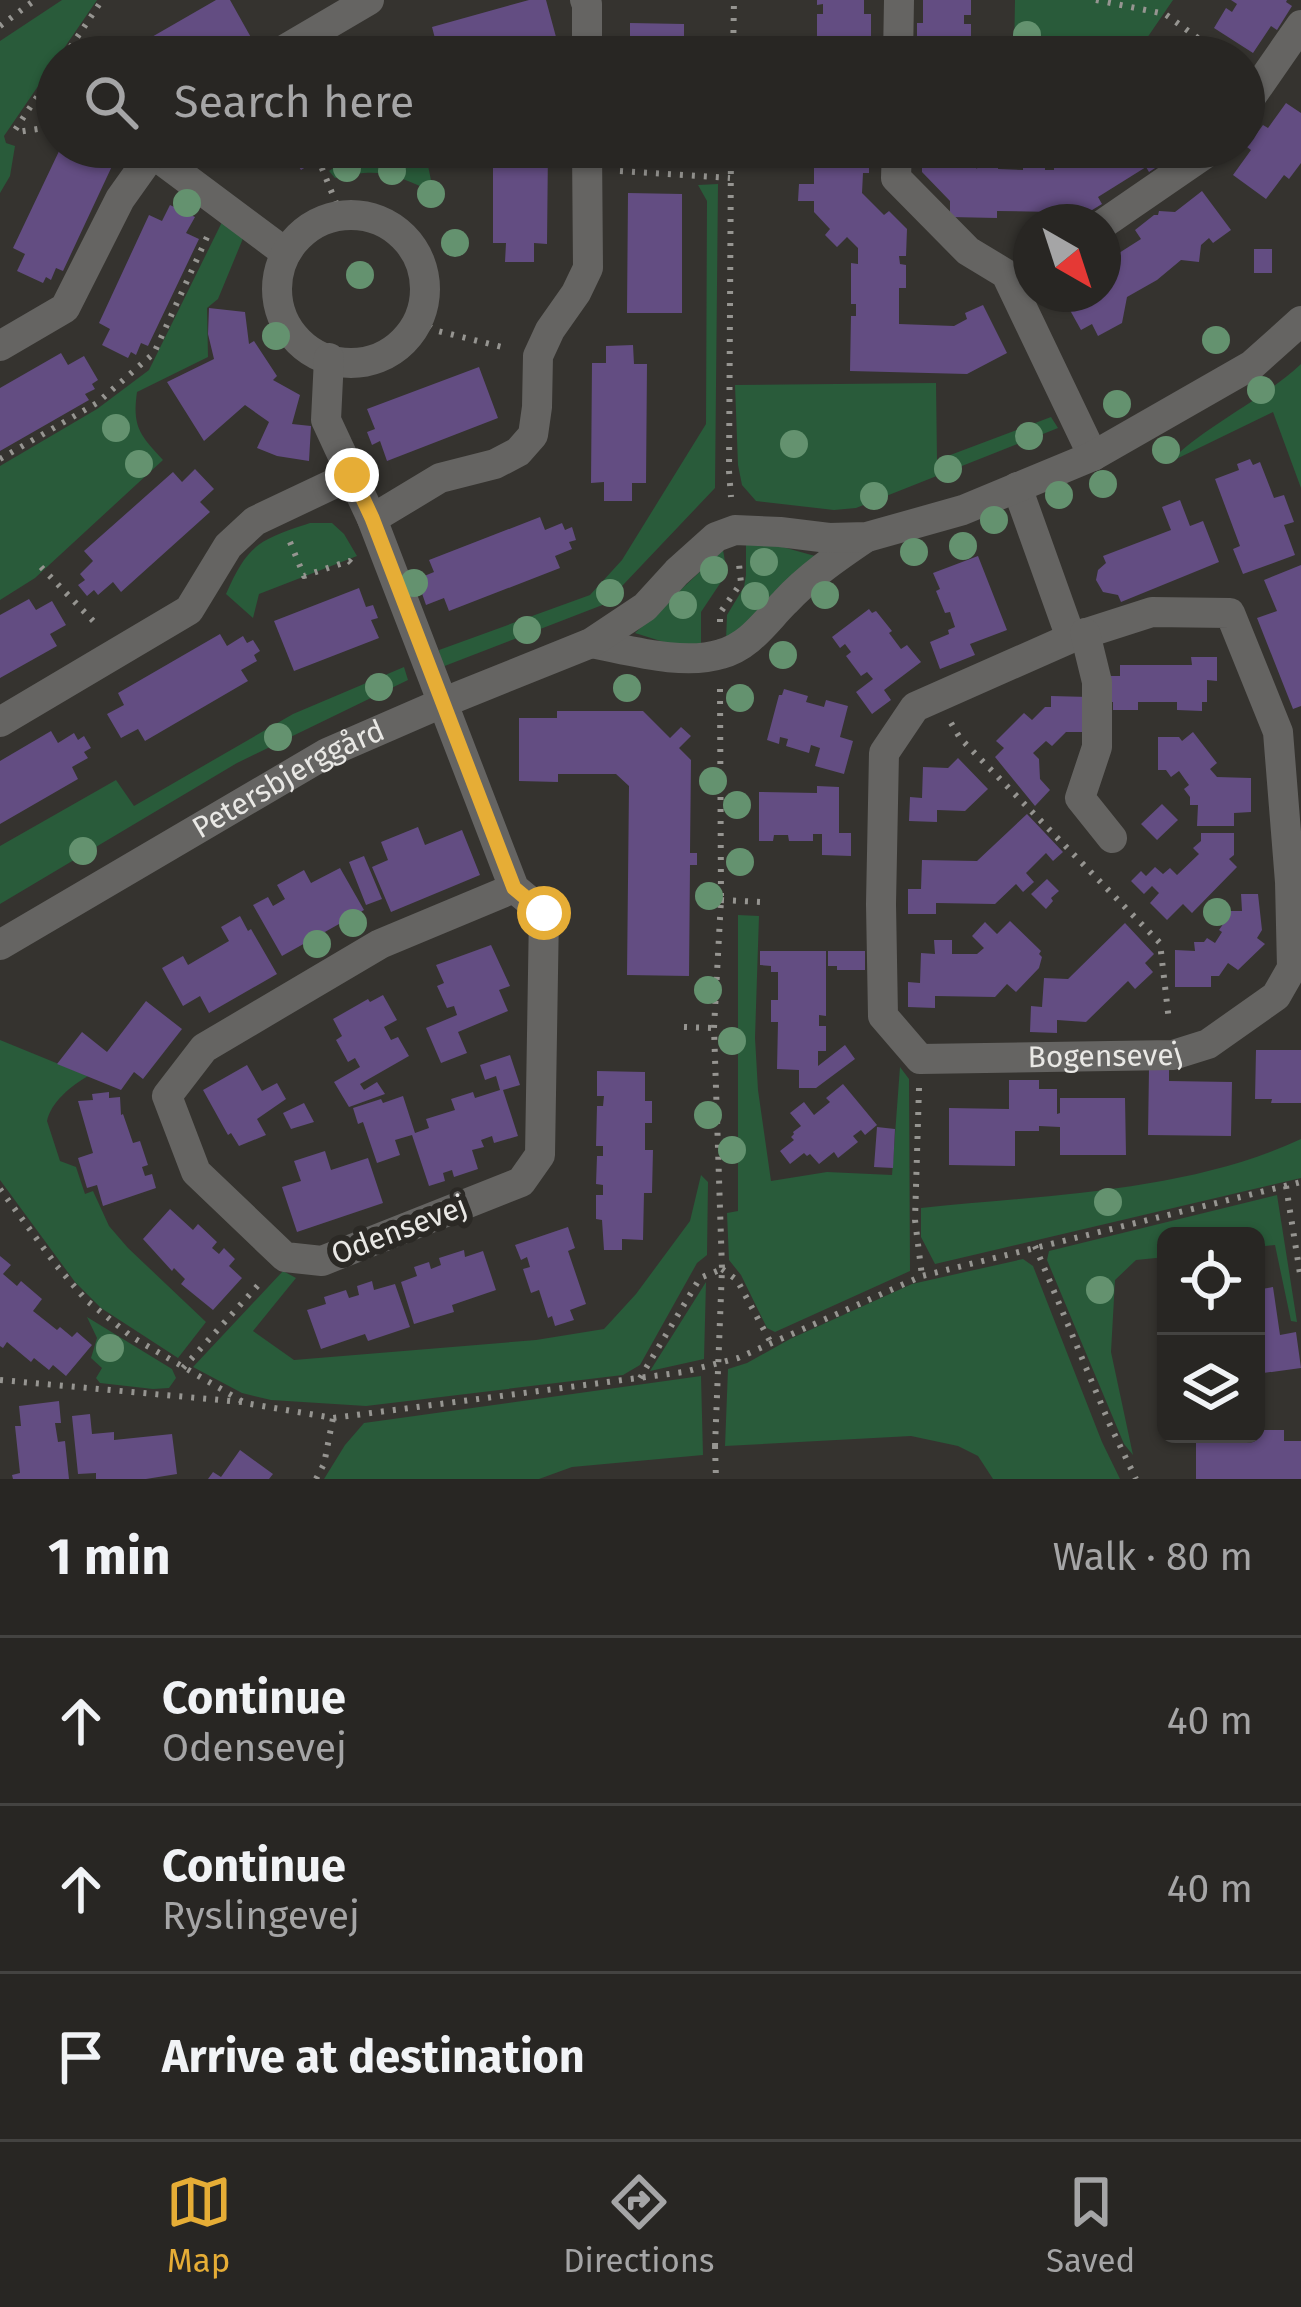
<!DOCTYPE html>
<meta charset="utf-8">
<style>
:root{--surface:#282623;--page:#343230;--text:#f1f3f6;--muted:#a5a5a6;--line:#444341;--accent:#e6ad36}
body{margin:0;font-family:"Fira Sans",sans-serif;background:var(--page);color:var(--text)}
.controls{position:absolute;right:36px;bottom:36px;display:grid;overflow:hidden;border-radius:18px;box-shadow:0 3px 9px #0004}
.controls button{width:108px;height:108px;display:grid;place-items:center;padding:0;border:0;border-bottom:3px solid var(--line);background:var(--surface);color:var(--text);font:60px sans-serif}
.compass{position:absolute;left:1013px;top:204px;width:108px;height:108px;border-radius:50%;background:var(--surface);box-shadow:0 3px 9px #0004;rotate:141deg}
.stop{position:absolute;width:36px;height:36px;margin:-27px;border:9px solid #e6ad36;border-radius:50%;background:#fff}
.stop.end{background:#e6ad36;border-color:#fff;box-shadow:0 3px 12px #0008}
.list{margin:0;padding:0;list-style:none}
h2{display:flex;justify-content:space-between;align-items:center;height:156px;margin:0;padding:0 48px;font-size:51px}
h2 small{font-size:39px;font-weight:400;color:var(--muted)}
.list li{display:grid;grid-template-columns:78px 1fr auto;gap:36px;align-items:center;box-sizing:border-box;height:168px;padding:0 48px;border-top:3px solid var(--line)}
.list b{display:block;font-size:45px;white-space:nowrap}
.list p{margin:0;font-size:39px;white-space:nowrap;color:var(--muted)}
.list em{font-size:39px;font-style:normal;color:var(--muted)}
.icon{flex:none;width:66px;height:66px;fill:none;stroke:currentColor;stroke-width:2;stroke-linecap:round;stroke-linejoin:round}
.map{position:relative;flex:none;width:1301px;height:1479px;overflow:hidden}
.search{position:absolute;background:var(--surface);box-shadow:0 3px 9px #0004;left:36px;right:36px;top:36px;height:132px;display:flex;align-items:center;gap:30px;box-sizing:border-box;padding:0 42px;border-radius:66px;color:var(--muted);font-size:45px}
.sheet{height:660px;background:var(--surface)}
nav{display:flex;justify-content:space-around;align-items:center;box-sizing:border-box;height:168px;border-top:3px solid var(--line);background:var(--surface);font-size:33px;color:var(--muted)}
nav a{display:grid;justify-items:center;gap:6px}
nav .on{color:var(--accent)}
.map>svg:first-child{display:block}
.green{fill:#295b3a}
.building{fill:#634d82}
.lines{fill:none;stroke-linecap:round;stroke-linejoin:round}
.path{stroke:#969591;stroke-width:6;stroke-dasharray:3 9;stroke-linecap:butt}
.minor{stroke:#656462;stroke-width:30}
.path-bridge{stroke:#969591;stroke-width:6;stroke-dasharray:3 9;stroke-linecap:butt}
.tree{fill:#64926f}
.route{stroke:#e6ad36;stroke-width:15}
.labels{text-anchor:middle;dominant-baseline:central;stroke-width:12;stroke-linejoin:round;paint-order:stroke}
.street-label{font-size:30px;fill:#e9e8e5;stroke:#2b2925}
</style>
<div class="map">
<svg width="1301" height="1479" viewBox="0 0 1301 1479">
<rect width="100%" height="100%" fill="#35332f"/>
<path class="green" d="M62,0H97L4,136L6,143L15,146L10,176L0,193V41Z
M1015,0H1173L1134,57H1014Z
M365,147H424L431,180L426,189C388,171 375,169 335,178L329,171Z
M718,184L715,488L605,604L442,667L439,650L590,595L622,560L706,424L707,201L698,185Z
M222,222L244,236L218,299L207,308L208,357L137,392C132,427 140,435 163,460L35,578L0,600V466L97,409L149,370Z
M1301,364V488L1273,412L1168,463C1207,424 1260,402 1301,364Z
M936,383L937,460L1051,417L1058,428L856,508L834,510L756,501L742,485L738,465L735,385Z
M310,523H332L344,534L357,556L259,594L253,618L226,594C248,544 259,540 310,523Z
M746,544L779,546L815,556L733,640H726L727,615L744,587L746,575Z
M723,550L727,573L701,612V647L683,648L635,633Z
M404,667L408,680L237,763L0,904V846L116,780L134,806L293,714Z
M738,915L759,916L755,1038L758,1090L771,1181L827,1172L892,1175L900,1067L909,1079L910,1271L775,1332L767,1328L741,1275L729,1260L727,1213L738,1211Z
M0,1040L88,1076C71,1086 51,1102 47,1121L60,1161L76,1167L85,1194L93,1191L109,1226L128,1248L206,1322L178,1358L101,1308L75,1282L0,1180Z
M1301,1139V1178L935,1264L921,1237V1208C1045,1195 1188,1192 1301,1139Z
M701,1175L708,1182L707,1255L697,1263L640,1365L623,1375L366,1406L271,1400L242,1393L193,1367L283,1271L296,1278L253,1331L294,1360L536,1340L604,1329L636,1294L690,1221Z
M1277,1195L1297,1322L1291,1321L1275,1245L1256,1247V1236H1166V1257L1136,1260L1115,1280L1111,1352L1133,1455L1124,1444L1047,1260L1049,1251Z
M1023,1259L1033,1266L1102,1442L1120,1479H993L978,1456L958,1446L911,1436L725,1446L728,1369L747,1363L790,1339L912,1284Z
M706,1282L704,1359L650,1371Z
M87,1317L172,1369L176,1378L169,1388L153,1389L100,1383L96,1378L102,1368L91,1358L97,1338Z
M701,1376L703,1455L572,1467L539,1479H324L345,1445L364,1423Z"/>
<path class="building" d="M216,0H230L253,41L226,57H126L124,53Z
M529,0H546L559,48L527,57H430L428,49L437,46L432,27Z
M817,0H864V14H871V41H864L863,57H822V41H817V14H823V4L817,5Z
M923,0H971V15H964V24H971V51H965V57H923V51H917V23H923Z
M1231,0H1287L1286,2L1292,6L1277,30L1271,26L1253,53L1214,28L1226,8L1232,12L1237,4Z
M630,23L684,24V57H630Z
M1286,103L1301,113V163L1289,179L1284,175L1266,199L1233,175L1251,150L1247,147L1263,125L1268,128Z
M61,147H107L102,159L113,164L63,271L56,268L51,280L46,277L43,283L17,271L25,254L13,248Z
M277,147H337L301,170L290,153L284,158Z
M493,147H548L547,244L534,243V262H505L506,243H493Z
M800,147H863L862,153H869V173H863L862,193L884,215L889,211L907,229L906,256H899L900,264L906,265V288H899V324L954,326L967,319L965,313L983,305L1007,353L967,374L850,371L851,316H856V304H851V263L858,264V248L847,237L837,247L825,235L830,229L814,212V201H798L799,184H814V166H799Z
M922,147H970V152L976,158L972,163L977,169L978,163H998V169L1023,170V163H1045V170H1054V163H1064L1073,158L1068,150L1073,147H1090L1093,151L1096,150L1094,147H1173L1168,150L1172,157L1149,172L1146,167L1098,197L1102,204L1079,218H1054V212L997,211V218L950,217V201L922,172Z
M1202,191L1231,230L1213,243L1209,238L1201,245L1199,262L1181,260L1157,280L1127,297L1122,323L1098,336L1092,324L1081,330L1061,294H1103V258L1108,260L1141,239L1135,230L1154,215H1158L1159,211L1175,212Z
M628,193L682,194V313H627Z
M170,205L195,217L186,233L199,239L148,346L141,343L136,355L131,352L128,358L102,345L110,329L99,323L149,215L162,221Z
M1254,249H1272V273H1254Z
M209,308L245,312L249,344L254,341L277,376L273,380L300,395L292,424L311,426L309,461L277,456L257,448L269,422L245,405L204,441L167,382L214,359L208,334Z
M633,345L634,364H647L646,483H632V501H604V482L591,483L592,363H606V346Z
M61,353L68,365L84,356L98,380L92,384L95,389L85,394L89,400L0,451V388Z
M479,367L498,418L387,461L380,441L372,445L367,432L375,429L367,409Z
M1250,459L1253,465L1260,462L1274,498L1284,495L1294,522L1284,525L1295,555L1243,574L1233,549L1240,546L1215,479L1239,470L1237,464Z
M195,469L214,489L200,502L210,512L121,592L113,582L98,595L94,590L87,596L78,585L85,580L80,574L93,561L84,551L173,472L182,482Z
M1180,500L1190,526L1203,521L1219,562L1121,602L1118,595L1103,592L1096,580L1098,570L1106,563L1103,556L1171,530L1162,507Z
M540,517L545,530L562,523L565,530L572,527L576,540L569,542L572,549L555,556L560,568L449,611L444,598L426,605L417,579L434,572L429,560Z
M978,556L1007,630L970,644L975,655L940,669L930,642L949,634L948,630L955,627L950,612L945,613L936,591L940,589L933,573Z
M1301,565V706L1293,709L1257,618L1277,611L1264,580Z
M359,588L366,607L373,605L378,618L371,620L379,638L294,671L274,621Z
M29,599L36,610L52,601L66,625L50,634L57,646L0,678V615Z
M869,609L872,613L876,611L892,631L889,633L901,649L907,645L921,662L884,690L891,700L872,714L856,692L873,679L867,672L861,676L846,656L851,652L845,644L840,648L832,637Z
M220,634L227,646L243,636L247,643L253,640L260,651L254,655L257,661L241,670L248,681L145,741L138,729L121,738L107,714L124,705L118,693Z
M1191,657H1217V681L1207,680V702H1202V711L1177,710V702H1138V710H1113V702H1108V676H1120V665H1192Z
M784,689L808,696L806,702L824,707L826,700L848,706L840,737L853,741L844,774L815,766L820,748L811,745L809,753L786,746L788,739L780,737L779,744L767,740L779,695H782Z
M1051,696L1089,697L1088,732H1066L1052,746L1046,741L1033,753L1039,759L1040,779L1050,790L1035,806L995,757L1004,748L996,741L1024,713L1032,720L1045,707H1051Z
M557,711H643L670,738L681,727L691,736L679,748L691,760L690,853H697V865H690L689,976L627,975L629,786L616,774H558V782L519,781V718H557Z
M51,731L58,743L74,733L78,740L84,736L91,748L84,752L88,758L72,767L78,779L0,824V761Z
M1193,732L1217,763L1210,769L1217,777L1251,778V812L1234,813V826H1197L1198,805H1190V797L1184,789L1189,785L1179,771L1171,777L1166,770H1158V737H1179L1182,741Z
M958,758L988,789L965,811L937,810V822L909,821L910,797L922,798L923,767L948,768Z
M817,786L839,787V833H851V856L822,855V834H813V841H789L788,835H774L773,841H759V792L817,793Z
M1162,804L1178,820L1157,840L1141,824Z
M1027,814L1063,852L1053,861L1046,853L1026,873L1034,882L1023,892L1016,884L995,904L936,903V914H908V889H921L922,860L977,861Z
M418,827L425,845L462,830L480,875L391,912L372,867L388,860L381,842Z
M1201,833H1234V855L1229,859L1237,867L1192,913L1183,904L1167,920L1150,903L1159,893L1152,886L1144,894L1131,881L1141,871L1146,876L1155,867L1163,874L1170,868L1177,875L1199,854L1193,848L1201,841Z
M364,856L382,899L366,905L349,862Z
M340,868L364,910L282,956L253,905L268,897L273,906L285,899L277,885L304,870L311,883Z
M1047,879L1059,891L1051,898L1053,901L1046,909L1031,894Z
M1241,894H1258L1262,930L1257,938L1265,944L1238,970L1228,963L1219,976H1211V987H1175V950L1195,951L1194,942H1204L1207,938L1215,943L1222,932L1219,930L1228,917V911H1242Z
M240,916L248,931L251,929L277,974L209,1013L200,996L183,1006L162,968L183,956L188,965L229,941L221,927Z
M1010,921L1041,951L1039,954L1042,957L1039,968L1016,992L1007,984L995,997L935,996V1008L908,1007V982L920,983L921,953L935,954L934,940H952V954H977L984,948L972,936L985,922L997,934Z
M1125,923L1154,954L1145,963L1153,972L1151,974L1135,989L1128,981L1086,1022L1057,1020V1033L1030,1032L1031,1006L1042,1007L1044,978L1068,979Z
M491,945L510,986L499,990L508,1011L458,1032L467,1053L441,1063L426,1028L457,1015L454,1006L447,1008L437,986L444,983L436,965Z
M760,951H826V1016L819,1015V1026H826V1051H818V1066L845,1045L855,1059L816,1088H799V1070L777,1069L778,1022H771V1000H778V972H771V966L760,965Z
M828,951H865V970H837V966H828Z
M383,995L397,1020L384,1027L391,1040L398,1037L409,1056L360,1084L364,1090L377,1082L385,1094L349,1107L334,1082L360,1067L355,1058L348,1062L336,1040L342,1036L333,1019L368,999L370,1002Z
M146,1001L182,1029L143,1079L134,1072L121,1090L57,1064L82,1032L107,1052Z
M1256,1050H1301V1103H1271L1272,1099H1255Z
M510,1055L520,1085L503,1090L518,1136L494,1143L492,1136L481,1140L484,1147L472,1150L478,1169L454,1177L452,1170L443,1173L445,1181L429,1186L412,1135L395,1140L400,1155L377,1163L363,1122L358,1124L353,1108L381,1099L383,1103L403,1096L415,1133L429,1128L426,1119L455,1110L451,1099L473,1092L475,1098L500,1090L496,1076L485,1080L480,1065Z
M247,1065L262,1091L277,1083L286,1099L257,1119L266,1135L239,1146L231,1133L228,1135L203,1090Z
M1149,1069L1169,1070V1081L1232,1082L1231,1136L1148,1135Z
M597,1071L645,1072V1101H652V1123H645V1150H653L652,1193H644L643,1240L622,1239V1250H604L602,1220L596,1219V1195H603V1185L596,1184L597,1156H603V1146H596L597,1106H603L604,1096H597Z
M1009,1080H1039V1089H1057V1114L1060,1113V1098H1125L1126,1155H1060V1127L1039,1126V1131H1015V1166L949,1165V1108L1009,1109Z
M843,1084L877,1125L865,1135L861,1130L853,1136L858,1142L838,1158L834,1152L819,1164L810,1154L807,1156L804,1153L790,1164L780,1151L794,1140L791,1137L794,1134L793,1132L801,1126L790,1113L804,1102L814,1115L830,1102L826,1098Z
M109,1092V1098L120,1097L121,1115L123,1114L133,1143L140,1141L148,1165L142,1167L145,1176L152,1174L156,1188L103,1206L97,1185L87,1188L78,1158L93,1153L78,1101L93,1100L92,1094Z
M304,1103L314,1122L291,1129L283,1113Z
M877,1127L895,1129L893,1168L874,1167Z
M325,1151L331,1170L368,1158L383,1203L297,1232L282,1187L301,1181L294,1161Z
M170,1209L193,1230L198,1224L217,1242L212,1248L219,1254L224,1248L235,1259L229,1266L242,1278L213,1310L181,1284L185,1279L174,1268L172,1271L143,1239Z
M568,1227L575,1248L568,1251L586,1304L570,1310L574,1320L555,1326L552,1316L548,1318L539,1290L531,1293L523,1269L530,1267L527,1257L521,1260L515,1245Z
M464,1250L465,1257L483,1251L496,1290L452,1305L454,1312L414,1324L401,1282L417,1276L414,1267L429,1262L431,1269L441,1265L439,1258Z
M0,1256L11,1265L3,1274L17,1286L21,1281L42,1299L33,1311L57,1330L60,1327L72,1337L77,1332L92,1345L66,1376L53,1365L49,1370L34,1358L31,1362L7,1342L3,1348L0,1346Z
M372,1281L374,1290L395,1284L410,1327L368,1341L365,1334L321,1349L307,1310L326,1304L324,1297L346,1290L349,1298L359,1295L357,1286Z
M1273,1287L1280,1335L1296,1332L1301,1368L1256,1374V1290Z
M59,1401L61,1423H55L58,1442L65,1441L69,1479H13L12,1475L20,1473L15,1426H21L19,1406Z
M90,1414L92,1434L114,1432V1440L172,1434L177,1474L146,1479H96V1473L78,1474L72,1416Z
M1256,1430H1284V1441H1301V1479H1196V1434H1256Z
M240,1450L273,1474L269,1479H208L213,1472L221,1477Z"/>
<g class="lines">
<path class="path" d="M1096,0L1165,14L1224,57
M0,26L35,0
M64,57L102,0
M733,57L734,0
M57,67L15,130L18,132L57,126
M731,147L729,471L731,497
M620,171L730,178
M341,215L321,166L351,147
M419,319L434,330L506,348
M0,459L97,403L154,353L208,235
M290,542L304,576L349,561L352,564
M41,567L98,626
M720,622V613L741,583L739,564
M720,689L721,900L714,1028L722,1269
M951,723L960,738L1160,943L1169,1021
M721,900L761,902
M684,1027L714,1028
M919,1088L915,1220L922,1276
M1286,1186L1301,1280
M0,1189L56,1265L86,1300L132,1337L245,1403L333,1418L684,1372L738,1358L922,1276L1301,1182
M1035,1246L1110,1425L1136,1479
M722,1269L737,1280L771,1343
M183,1368L261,1282
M640,1378L700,1278L722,1269
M0,1380L242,1402
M715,1446L716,1479
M316,1479L324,1464L333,1418"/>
<g class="minor">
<path d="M585,0L587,4V57"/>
<path d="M272,57L369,0"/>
<path d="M898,57L899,0"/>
<path d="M1244,107L1301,25"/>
<path d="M897,147L896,178L968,251L1006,274L1093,456"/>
<path d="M152,153L286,253"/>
<circle cx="351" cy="289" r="74"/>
<path d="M1103,224L1215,147"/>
<path d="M0,346L65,308L120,199L157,147"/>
<path d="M329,358L326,420L372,519L514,888L544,913L540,1155L521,1182L322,1261L285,1257L196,1172L167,1096L204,1048L380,944L514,888"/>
<path id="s1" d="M1017,487L1071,638L915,707L884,753L881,904L883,1016L920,1059L1173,1055L1208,1044L1276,996L1292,968L1290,882L1278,732L1230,613L1152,612L1071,638"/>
<path d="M372,519L440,478L495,464L518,452L533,435L537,407L538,356L550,330L576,293L588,268L587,147"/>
<path d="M1085,633L1097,682V747L1080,798L1112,838"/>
<path d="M591,643C629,650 683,666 721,654C750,646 765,622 785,602C808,577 837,557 865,538"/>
<path d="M0,722L189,610L228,546L255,521L352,475"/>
<path id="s2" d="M0,945L327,753L442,703L591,643L645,607L677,572L716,537L735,530L780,532L829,538L867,537L963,510L1093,456L1252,365L1301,321"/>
</g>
<path class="path-bridge" d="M715,1446L722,1269"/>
</g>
<g class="tree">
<circle cx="1027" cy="35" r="14"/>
<circle cx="347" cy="168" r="14"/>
<circle cx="392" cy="171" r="14"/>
<circle cx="431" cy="194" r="14"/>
<circle cx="187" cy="203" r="14"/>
<circle cx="455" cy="243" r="14"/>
<circle cx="360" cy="275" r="14"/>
<circle cx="276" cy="336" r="14"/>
<circle cx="1216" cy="340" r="14"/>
<circle cx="1261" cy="390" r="14"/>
<circle cx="1117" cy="404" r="14"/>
<circle cx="116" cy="428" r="14"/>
<circle cx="1029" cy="436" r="14"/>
<circle cx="794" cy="444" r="14"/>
<circle cx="1166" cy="450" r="14"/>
<circle cx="139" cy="464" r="14"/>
<circle cx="948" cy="469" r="14"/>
<circle cx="1103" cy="484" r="14"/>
<circle cx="1059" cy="495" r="14"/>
<circle cx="874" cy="496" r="14"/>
<circle cx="994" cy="520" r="14"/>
<circle cx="963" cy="546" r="14"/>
<circle cx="914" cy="552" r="14"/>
<circle cx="764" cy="562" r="14"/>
<circle cx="714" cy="570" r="14"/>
<circle cx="414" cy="583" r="14"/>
<circle cx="610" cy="593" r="14"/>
<circle cx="825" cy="595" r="14"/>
<circle cx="755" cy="596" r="14"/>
<circle cx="683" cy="605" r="14"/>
<circle cx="527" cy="630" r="14"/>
<circle cx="783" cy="655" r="14"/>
<circle cx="379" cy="687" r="14"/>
<circle cx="627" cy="688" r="14"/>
<circle cx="740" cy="698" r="14"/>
<circle cx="278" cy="737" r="14"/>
<circle cx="713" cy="781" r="14"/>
<circle cx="737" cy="805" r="14"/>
<circle cx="83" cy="851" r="14"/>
<circle cx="740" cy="862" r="14"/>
<circle cx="709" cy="896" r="14"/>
<circle cx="1217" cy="912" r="14"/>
<circle cx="353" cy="923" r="14"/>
<circle cx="317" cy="944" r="14"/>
<circle cx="708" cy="990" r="14"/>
<circle cx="732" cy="1041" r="14"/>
<circle cx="708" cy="1115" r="14"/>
<circle cx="732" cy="1150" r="14"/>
<circle cx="1108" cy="1202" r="14"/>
<circle cx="1100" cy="1290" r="14"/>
<circle cx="110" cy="1348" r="14"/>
</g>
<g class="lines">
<path class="route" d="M352,475L372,518L514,888L544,913"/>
</g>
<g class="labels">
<g class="street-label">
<text stroke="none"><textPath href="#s2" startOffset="333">Petersbjerggård</textPath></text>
<text stroke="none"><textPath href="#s1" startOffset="891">Bogensevej</textPath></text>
<text transform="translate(399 1230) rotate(-21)">Odensevej</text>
</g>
</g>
</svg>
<div class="controls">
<button><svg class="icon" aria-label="locate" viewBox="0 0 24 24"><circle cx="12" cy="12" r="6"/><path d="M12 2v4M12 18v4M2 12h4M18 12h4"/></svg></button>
<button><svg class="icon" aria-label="layers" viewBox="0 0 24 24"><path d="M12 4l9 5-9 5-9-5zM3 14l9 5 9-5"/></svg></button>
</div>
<svg class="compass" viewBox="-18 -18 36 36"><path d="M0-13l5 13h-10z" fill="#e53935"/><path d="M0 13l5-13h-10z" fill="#a5a5a6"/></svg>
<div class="stop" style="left:544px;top:913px"></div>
<div class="stop end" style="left:352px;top:475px"></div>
<div class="search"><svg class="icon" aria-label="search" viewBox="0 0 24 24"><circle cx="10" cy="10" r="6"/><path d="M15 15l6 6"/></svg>Search here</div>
</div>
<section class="sheet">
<h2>1 min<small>Walk · 80 m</small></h2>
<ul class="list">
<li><svg class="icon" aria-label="ahead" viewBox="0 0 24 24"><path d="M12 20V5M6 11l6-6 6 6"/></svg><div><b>Continue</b><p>Odensevej</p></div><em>40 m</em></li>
<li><svg class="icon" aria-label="ahead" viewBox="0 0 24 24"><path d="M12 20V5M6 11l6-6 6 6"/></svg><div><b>Continue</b><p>Ryslingevej</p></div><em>40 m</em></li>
<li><svg class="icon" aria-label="arrive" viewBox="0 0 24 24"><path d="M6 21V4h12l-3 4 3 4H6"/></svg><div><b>Arrive at destination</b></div></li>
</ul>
</section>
<nav>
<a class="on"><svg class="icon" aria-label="map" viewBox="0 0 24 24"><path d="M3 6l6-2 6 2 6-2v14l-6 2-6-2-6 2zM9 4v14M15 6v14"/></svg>Map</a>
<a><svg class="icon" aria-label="directions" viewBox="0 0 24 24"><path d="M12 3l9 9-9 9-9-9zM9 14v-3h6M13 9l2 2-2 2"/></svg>Directions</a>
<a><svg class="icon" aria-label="saved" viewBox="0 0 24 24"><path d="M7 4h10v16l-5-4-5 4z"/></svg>Saved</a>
</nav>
